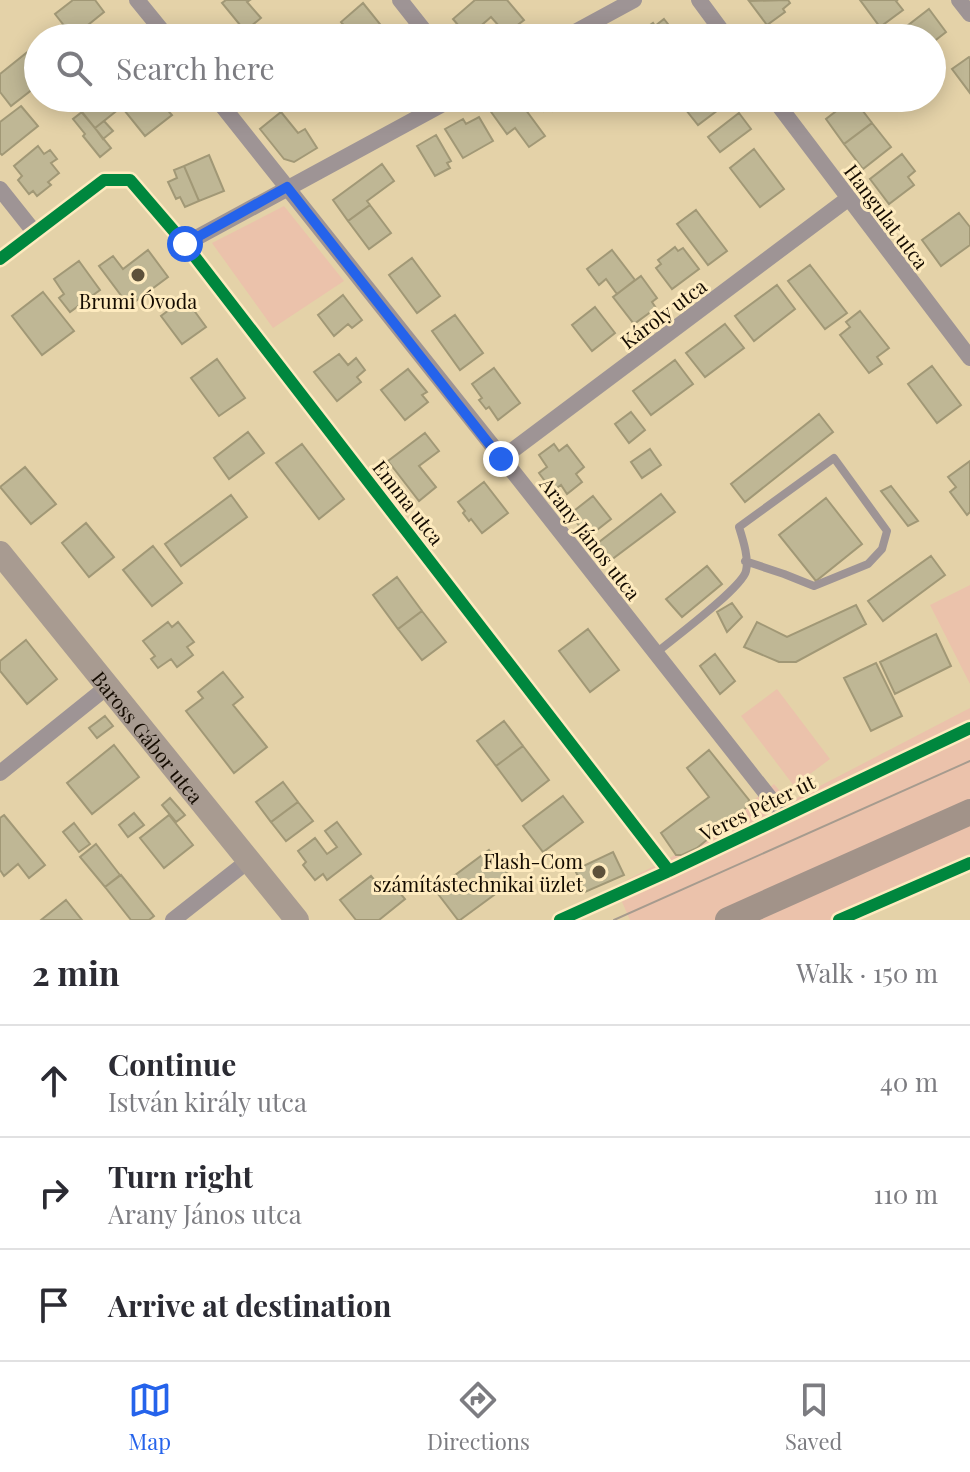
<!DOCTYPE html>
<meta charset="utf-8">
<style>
:root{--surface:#fff;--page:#f2f2f3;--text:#2b2b33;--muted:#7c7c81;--line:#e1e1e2;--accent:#2563eb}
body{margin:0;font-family:"Playfair Display",serif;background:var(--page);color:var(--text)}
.stop{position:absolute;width:24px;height:24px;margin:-18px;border:6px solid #2563eb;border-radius:50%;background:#fff}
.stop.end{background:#2563eb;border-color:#fff;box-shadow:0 2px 8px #0008}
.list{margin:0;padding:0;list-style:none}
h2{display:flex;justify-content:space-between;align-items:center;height:104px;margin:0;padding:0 32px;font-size:34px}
h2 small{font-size:26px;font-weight:400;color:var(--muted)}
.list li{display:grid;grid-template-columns:52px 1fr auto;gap:24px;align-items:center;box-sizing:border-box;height:112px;padding:0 32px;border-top:2px solid var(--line)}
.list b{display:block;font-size:30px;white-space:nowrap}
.list p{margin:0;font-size:26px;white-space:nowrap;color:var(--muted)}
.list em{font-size:26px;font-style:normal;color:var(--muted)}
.icon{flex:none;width:44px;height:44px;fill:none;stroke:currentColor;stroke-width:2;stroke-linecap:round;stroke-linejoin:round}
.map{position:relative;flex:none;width:970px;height:920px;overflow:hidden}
.search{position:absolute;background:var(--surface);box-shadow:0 4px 20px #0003;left:24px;right:24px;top:24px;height:88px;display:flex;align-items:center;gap:20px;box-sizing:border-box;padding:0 28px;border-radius:44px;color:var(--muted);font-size:30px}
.sheet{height:440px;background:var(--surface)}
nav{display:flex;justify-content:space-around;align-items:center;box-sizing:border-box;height:112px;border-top:2px solid var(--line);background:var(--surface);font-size:22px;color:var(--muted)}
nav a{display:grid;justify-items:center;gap:4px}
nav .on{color:var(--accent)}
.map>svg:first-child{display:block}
.green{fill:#ebc2ab}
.building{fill:#bfb795;stroke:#a19876;stroke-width:2}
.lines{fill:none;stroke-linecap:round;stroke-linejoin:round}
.lane{stroke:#9e9495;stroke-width:8}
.street{stroke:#9e9495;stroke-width:16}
.secondary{stroke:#a89b91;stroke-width:24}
.primary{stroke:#a29389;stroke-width:26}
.tram{stroke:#a69b8e;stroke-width:2}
.cycleway-casing{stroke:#feebbf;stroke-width:17}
.cycleway{stroke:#00873e;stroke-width:12}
.route{stroke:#2563eb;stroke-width:10}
.poi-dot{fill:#5d513b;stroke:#feebbf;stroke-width:3}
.labels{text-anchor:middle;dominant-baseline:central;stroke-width:6;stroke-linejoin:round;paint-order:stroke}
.street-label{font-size:20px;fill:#140b00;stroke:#feebbf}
.poi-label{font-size:20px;fill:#140b00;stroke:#feebbf}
</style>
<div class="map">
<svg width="970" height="920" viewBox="0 0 970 920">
<rect width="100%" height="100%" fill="#e4d2a8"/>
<path class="green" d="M284,206L344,281L273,328L212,243Z
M970,585V684L930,605Z
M777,689L830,759L794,786L741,716Z
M970,708V860L834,920H630L615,886L670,858L749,807L754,800L774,784L789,802Z"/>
<path class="building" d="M73,0H95L104,12L73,37L55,14Z
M226,0H250L247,2L261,18L245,31L222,3Z
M475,0H507L524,20L506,34L491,17L468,37L453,19Z
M788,0L790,3L783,9L785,12L767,25L749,1Z
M860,0H898L896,1L903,10L880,27Z
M363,3L384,29L373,38H354L341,22Z
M929,9L946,32L932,43V38H902L898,33Z
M664,19L679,38H645L640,32L653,23L655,26Z
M30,50L38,60V85L11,106L0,92V74Z
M969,57L970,58V93L952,69Z
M76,98H96L101,104L109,98H126L129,101L95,128L72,101Z
M139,98H169L162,104L172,115L145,136L124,110Z
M505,98H517L545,136L529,147L515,128L507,134L489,109Z
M534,98H564L566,102L553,111L550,107L544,111Z
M702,98H728L730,101L698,125L686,110Z
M853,98L872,123L844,144L826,119Z
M21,106L38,126L2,155L0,153V122Z
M82,112L111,148L100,157L83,136L85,134L73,119Z
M281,112L298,133L305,129L317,148L294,162L284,159L260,129Z
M739,113L751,129L720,152L708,137Z
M479,117L493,141L463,158L445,129L463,119L466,124Z
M104,121L113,131L103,139L95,128Z
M872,123L891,147L863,169L844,144Z
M436,135L451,161L447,163L450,168L435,176L417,146Z
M38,146L44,154L50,150L57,159L51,163L59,173L48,182L51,185L37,196L33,191L29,194L18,180L22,176L14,166Z
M754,149L784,189L760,207L730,168Z
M902,154L915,171L908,177L914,185L889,204L870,179Z
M209,155L224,191L199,201L184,166Z
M382,164L394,181L367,201L370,205L348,221L333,200Z
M184,166L199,201L185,207L180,197L176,199L168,182L177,178L174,170Z
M370,205L391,233L369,249L348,221Z
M696,210L727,251L708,265L677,224Z
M959,213L970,227V245L941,266L922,240Z
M675,247L678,251L683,248L699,269L672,289L656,268L661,264L658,260Z
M148,250L168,277L129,306L99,266L113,256L123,269Z
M612,250L635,280L617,294L606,279L599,285L587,269Z
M412,258L440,296L417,313L389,275Z
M79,261L100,290L70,312L59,298L64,294L54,279Z
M810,265L847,313L825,329L788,281Z
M641,276L657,298L652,302L656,308L634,324L613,297Z
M777,285L795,309L754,341L735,316Z
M43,292L74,331L42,355L12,316Z
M343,295L362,320L352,328L348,324L334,336L318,315Z
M185,298L206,327L182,344L161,316Z
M595,307L615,333L592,351L572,325Z
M860,311L889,348L877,357L882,364L869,373L840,335L850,327L846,322Z
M455,315L483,353L460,370L432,331Z
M725,324L744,348L705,377L686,353Z
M339,354L348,365L356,358L365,370L357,377L361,382L337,401L314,372Z
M217,359L245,398L219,416L191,378Z
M675,360L693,384L651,415L633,391Z
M932,366L961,405L937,423L908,384Z
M494,368L520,403L498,420L489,407L486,409L479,400L482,398L472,384Z
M408,369L427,392L422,395L428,402L405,420L381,390Z
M631,412L645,430L629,443L615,424Z
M819,414L833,432L745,502L731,484Z
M248,432L264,453L229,479L214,458Z
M425,433L439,451L419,466L436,487L419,501L388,461Z
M302,444L344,499L319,519L276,463Z
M554,444L559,451L567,445L584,467L576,474L582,482L567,494L561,485L552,491L539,473L547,467L539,455Z
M650,449L661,465L642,478L631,462Z
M970,461V512L967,515L950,492L956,487L948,477Z
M25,467L56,504L31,524L0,487Z
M484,482L508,513L482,533L471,519L469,521L463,513L465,511L458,502Z
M891,486L918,521L908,526L881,491Z
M661,494L675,512L607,563L594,546Z
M231,495L247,517L181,566L165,544Z
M593,496L611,519L588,537L570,514Z
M826,498L862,544L816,581L779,535Z
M86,523L114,557L89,577L62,543Z
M153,546L182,583L152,606L123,570Z
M931,556L945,575L883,621L868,601Z
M707,566L722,584L682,617L666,599Z
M397,577L422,611L398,629L373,595Z
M732,603L742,617L727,632L717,612Z
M856,605L866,624L796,662H779L744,647L757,622L787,637Z
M422,611L446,642L422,660L398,629Z
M168,622L172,627L178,622L194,642L187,647L193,655L177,667L171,659L158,668L151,659L155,656L143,641Z
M588,629L619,670L590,692L559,651Z
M936,634L951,666L895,694L880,662Z
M26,640L57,679L27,704L0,671V661Z
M715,654L735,681L720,694L700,666Z
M876,663L902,716L871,731L844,678Z
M223,672L243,697L233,705L267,747L234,773L186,711L203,698L198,692Z
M105,716L113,726L97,738L89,728Z
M504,721L523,746L496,766L477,741Z
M114,745L139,777L92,814L67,783Z
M523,746L549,780L522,801L496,766Z
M709,750L749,800L747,807L697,848L682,855H676L661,833L709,797L687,768Z
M283,782L298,802L271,822L256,802Z
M563,796L583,822L543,852L523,826Z
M170,798L185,815L176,822L162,805Z
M298,802L313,821L286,841L271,822Z
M134,813L144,825L128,837L119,825Z
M4,815L45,865L29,878L18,864L4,876L0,870V818Z
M169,815L193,845L164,868L140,838Z
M337,822L361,854L327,880L323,874L315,880L303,865L306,862L298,851L315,838L327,854L337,847L325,831Z
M74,823L90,844L79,852L63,832Z
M96,844L120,875L105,887L80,857Z
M489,850L513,881L460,920H458L435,890Z
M613,852L624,875L585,892L575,870Z
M121,875L154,916L149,920H131L105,887Z
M371,876L381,888L390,881L405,899L379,920H356L340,900Z
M66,900L82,920H41Z"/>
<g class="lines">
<path class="lane" d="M656,653C673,639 742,588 746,571C749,558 743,540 739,527L834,458L887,531L882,549L868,564L814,586L784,574L745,561"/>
<path class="street" d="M137,0L168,38
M400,0L430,38
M699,0L727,38
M959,0L970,14
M564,38L634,0
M216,98L522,483L784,816
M773,98L970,358
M0,189L35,233
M185,244L454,98
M0,259L104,180H130L185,244L669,871
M501,459L849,198
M0,773L107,687
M173,920L248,861
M560,920L669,871L970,728"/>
<path class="secondary" id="s1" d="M0,553L297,920"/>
<path class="primary" d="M728,920L970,812"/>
<path class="tram" d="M614,920L970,761"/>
<g class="cycleway-casing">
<path id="cycleway" d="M0,259L104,180H130L185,244L669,871
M560,920L669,871L970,728
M839,920L970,863"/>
</g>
<use href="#cycleway" class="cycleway"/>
</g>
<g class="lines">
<path class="route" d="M185,244L287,187L501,459"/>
</g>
<g class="poi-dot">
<circle cx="138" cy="275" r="8"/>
<circle cx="599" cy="872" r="8"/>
</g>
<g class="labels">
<g class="street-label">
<text transform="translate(887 216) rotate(53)">Hangulat utca</text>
<text transform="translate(663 313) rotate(-37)">Károly utca</text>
<text transform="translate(409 502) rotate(52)">Emma utca</text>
<text transform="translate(591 538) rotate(52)">Arany János utca</text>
<text stroke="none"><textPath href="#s1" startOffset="236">Baross Gábor utca</textPath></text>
<text transform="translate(757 807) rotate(-26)">Veres Péter út</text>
</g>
<g class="poi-label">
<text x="138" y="300">Brumi Óvoda</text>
<text x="583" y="860" text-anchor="end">Flash-Com<tspan x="583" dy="23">számítástechnikai üzlet</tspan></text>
</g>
</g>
</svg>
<div class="stop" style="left:185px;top:244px"></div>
<div class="stop end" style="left:501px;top:459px"></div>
<div class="search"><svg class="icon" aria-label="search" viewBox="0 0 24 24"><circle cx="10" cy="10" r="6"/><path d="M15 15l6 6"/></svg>Search here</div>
</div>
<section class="sheet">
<h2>2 min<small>Walk · 150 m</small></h2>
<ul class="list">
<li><svg class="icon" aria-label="ahead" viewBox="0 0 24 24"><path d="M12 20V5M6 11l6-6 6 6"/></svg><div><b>Continue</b><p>István király utca</p></div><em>40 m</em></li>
<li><svg class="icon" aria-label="right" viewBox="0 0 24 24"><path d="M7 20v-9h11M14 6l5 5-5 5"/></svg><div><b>Turn right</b><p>Arany János utca</p></div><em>110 m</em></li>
<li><svg class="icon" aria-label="arrive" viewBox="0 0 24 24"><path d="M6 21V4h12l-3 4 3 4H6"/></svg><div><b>Arrive at destination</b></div></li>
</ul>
</section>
<nav>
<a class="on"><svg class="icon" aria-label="map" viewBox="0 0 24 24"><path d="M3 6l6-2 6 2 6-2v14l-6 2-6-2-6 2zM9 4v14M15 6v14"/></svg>Map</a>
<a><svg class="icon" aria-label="directions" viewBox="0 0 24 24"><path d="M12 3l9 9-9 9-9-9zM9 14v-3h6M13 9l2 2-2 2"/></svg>Directions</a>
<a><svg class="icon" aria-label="saved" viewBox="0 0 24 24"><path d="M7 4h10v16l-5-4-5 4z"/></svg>Saved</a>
</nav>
